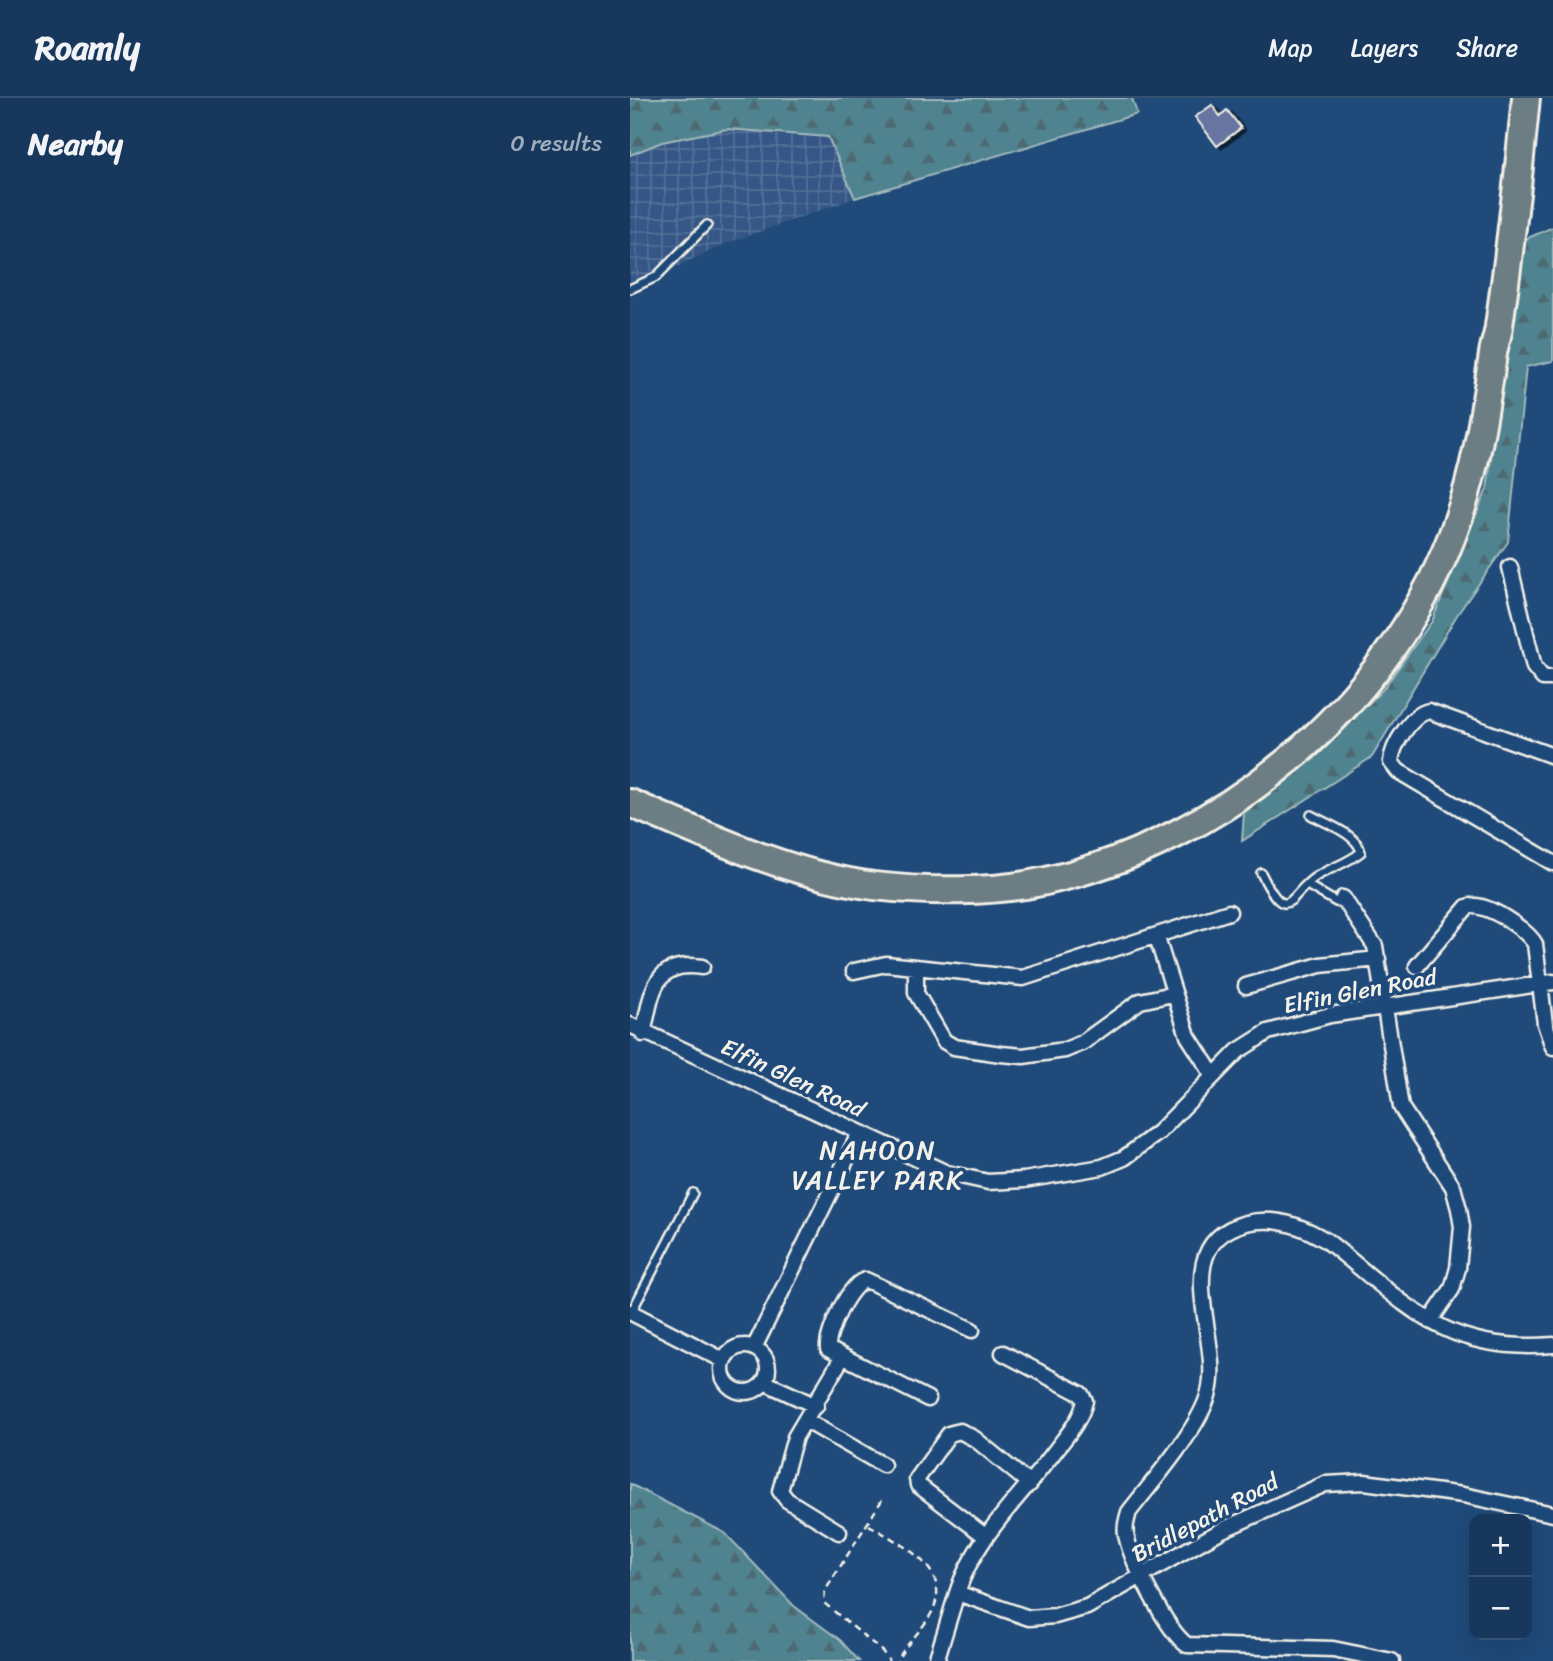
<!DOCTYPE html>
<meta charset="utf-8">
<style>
:root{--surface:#17385c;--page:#244365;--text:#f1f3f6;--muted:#9eacbb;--line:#365272}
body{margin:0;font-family:Sriracha,sans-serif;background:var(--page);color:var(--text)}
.controls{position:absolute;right:21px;bottom:21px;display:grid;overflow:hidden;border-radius:14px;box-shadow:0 7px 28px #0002}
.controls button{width:63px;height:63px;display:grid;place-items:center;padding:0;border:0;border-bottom:2px solid var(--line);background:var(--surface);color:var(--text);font:35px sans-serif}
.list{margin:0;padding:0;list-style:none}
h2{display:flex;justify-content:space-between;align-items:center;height:91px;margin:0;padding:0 28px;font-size:30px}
h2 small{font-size:23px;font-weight:400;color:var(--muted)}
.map{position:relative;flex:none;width:923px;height:1563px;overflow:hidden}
header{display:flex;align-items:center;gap:42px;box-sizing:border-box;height:98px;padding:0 35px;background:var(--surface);border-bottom:2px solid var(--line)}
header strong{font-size:33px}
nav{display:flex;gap:38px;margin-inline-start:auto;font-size:24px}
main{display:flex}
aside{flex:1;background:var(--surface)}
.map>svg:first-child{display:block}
.industrial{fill:url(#industrial-grid)}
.forest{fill:url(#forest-firs);stroke:#a2babc;stroke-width:2}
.building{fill:#6774a1;stroke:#f4f1e8;stroke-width:2;filter:url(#shadow)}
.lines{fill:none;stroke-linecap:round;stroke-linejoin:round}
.lane-casing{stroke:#f4f1e8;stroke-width:12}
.street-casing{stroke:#f4f1e8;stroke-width:19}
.highway-casing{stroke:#f4f1e8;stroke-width:32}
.path{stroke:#f4f1e8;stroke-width:2.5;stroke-dasharray:7 5;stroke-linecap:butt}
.lane{stroke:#1f4a7a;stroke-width:7}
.street{stroke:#1f4a7a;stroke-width:14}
.highway{stroke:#6d7d84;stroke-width:26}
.labels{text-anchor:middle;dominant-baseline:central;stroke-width:7;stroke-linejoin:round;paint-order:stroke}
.street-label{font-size:23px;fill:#f4f1e8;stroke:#1f4a7a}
.quarter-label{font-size:26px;letter-spacing:2px;fill:#f4f1e8;stroke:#1f4a7a}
</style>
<header>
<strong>Roamly</strong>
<nav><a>Map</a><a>Layers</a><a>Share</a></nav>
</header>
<main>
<aside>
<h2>Nearby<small>0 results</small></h2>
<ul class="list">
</ul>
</aside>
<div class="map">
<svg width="923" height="1563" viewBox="0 0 923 1563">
<defs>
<pattern id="industrial-grid" width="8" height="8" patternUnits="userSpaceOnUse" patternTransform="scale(1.75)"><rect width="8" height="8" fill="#355786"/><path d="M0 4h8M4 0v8" fill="none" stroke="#537097"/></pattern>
<pattern id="forest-firs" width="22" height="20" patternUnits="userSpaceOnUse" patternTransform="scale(1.75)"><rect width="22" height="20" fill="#4f838f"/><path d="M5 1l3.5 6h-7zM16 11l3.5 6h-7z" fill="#4d6b72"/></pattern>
<filter id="shadow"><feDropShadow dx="4.5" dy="2.5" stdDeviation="0" flood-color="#0009"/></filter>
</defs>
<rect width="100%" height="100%" fill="#1f4a7a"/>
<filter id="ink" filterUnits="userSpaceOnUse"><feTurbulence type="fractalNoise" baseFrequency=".0143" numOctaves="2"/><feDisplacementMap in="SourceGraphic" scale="14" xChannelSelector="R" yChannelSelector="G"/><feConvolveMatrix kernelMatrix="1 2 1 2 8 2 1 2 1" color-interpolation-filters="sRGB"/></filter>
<g filter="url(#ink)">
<path class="industrial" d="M97,31L198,39L225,100L95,146L0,191V57L32,44Z"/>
<path class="forest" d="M0,0H502L507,16L225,100L198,39L97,31L32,44L0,57Z
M923,129V263L896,269L878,444L827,517L742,659L612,743L614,715L684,661L753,591L802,523L857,391L891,143Z
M0,1386L95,1435L164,1508L210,1542L229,1563H0Z"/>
<path class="building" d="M582,7L590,18L597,12L611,30L587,48L565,19Z"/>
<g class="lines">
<g class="lane-casing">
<path id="lane" d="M0,191L26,179L77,127
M631,775C659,831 659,795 687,778C702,769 718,765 731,754C727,736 697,726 681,717
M677,787L706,804L716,806
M1,1215L63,1095"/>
</g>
<g class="street-casing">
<path id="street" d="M880,469L904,569L913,580H923
M923,658L799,613C782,616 762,647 761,664L768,673L923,765
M713,800L745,848L771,1009L823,1089L829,1111L832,1129L828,1170L822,1191L800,1223
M527,840L558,938L583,977
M787,868L837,809C853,802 897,831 905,846L915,926L923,949
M286,869V895L314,943L324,949L371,956L393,958L435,952L452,945L510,903L543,896
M224,873L256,866L393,880L599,814
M616,888L690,867L748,861
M0,927L317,1075L358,1084L394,1082L472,1069L494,1060L529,1034L608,953L638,934L700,917L923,884
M13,936C22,897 22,861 72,869
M0,1214L93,1262
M92 1271a23 23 0 1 1 46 0a23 23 0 1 1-46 0Z
M124,1250L229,1036
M134,1284L186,1308
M298,1301L198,1251C196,1235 220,1184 236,1182L342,1232
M175,1322L253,1367
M209,1434L157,1402L150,1393L165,1339L212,1260
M355,1438L288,1387L287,1381L319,1336L330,1333L345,1341L400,1386
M327,1495C345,1438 393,1397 428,1349C439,1335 451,1321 455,1303L451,1296L373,1255
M306,1563L327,1495L399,1520L425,1518L457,1509L592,1432L695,1386L734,1384L833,1397L923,1416
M762,1563L703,1551L557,1547C537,1533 503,1466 497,1441C494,1432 496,1424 499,1414C522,1384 570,1330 579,1294C593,1239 535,1147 616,1125C645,1118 673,1128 697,1143C777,1206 813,1256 923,1247"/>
</g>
<g class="highway-casing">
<path id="highway" d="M0,705C78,738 160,777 244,788C298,794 363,795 416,783C596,742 755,610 822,438C845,379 854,318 863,256C864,247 868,238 869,228C880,152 889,76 896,0"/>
</g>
<path class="path" d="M252,1402L195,1493L194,1505L252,1553L259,1563
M239,1427C270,1446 324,1470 302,1514C293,1532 276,1545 267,1563"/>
<use href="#lane" class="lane"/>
<use href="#street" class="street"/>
<use href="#highway" class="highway"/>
</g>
</g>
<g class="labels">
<g class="street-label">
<text transform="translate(730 893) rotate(-11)">Elfin Glen Road</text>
<text transform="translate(163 980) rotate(25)">Elfin Glen Road</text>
<text transform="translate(575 1420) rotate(-28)">Bridlepath Road</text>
</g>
<g class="quarter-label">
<text x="248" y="1052">NAHOON<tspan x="248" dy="30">VALLEY PARK</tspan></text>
</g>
</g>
</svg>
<div class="controls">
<button>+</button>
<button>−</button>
</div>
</div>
</main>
